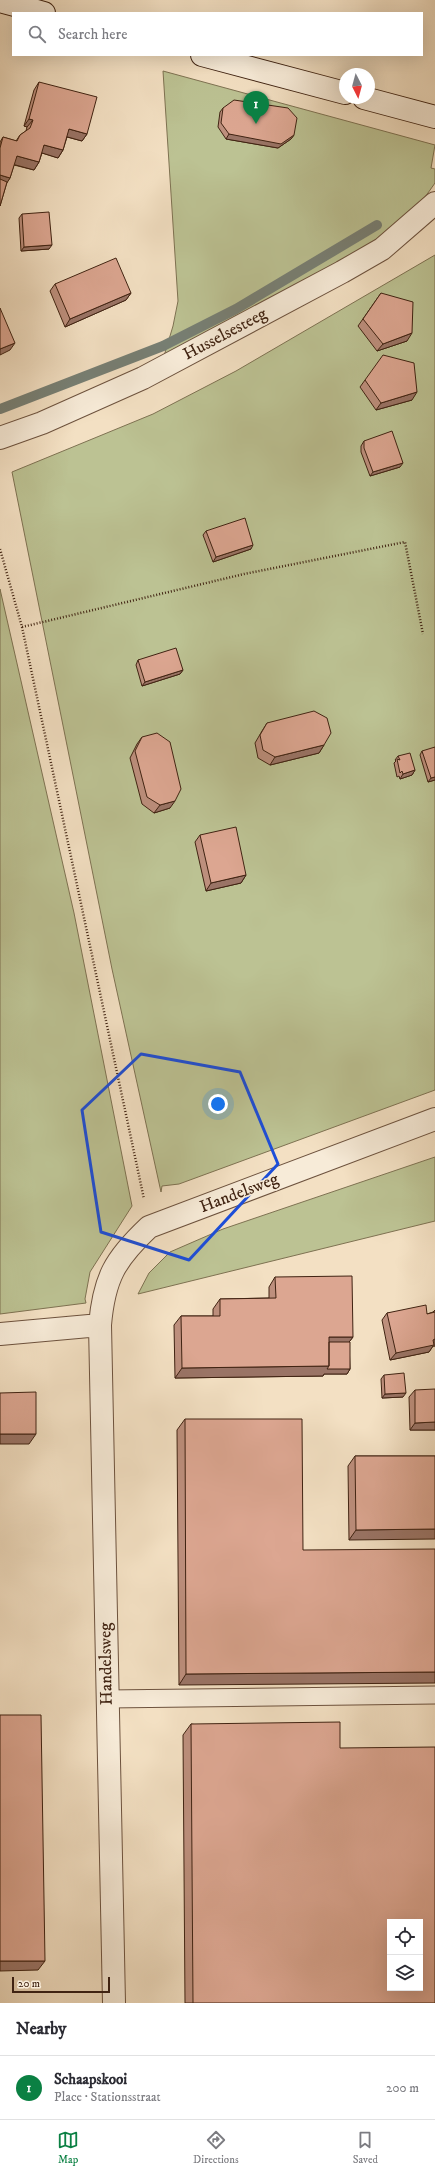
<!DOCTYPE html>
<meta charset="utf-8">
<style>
:root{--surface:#fff;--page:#f7f7f7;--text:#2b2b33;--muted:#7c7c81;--line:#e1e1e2;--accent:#0b8043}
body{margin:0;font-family:"IM FELL DW Pica",serif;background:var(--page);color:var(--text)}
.controls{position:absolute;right:12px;bottom:12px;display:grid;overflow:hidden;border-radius:0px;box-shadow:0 4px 16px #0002}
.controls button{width:36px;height:36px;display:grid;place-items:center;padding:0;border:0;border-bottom:1px solid var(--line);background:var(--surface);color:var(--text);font:20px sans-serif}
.compass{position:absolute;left:339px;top:68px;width:36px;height:36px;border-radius:50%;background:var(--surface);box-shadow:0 4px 16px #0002;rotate:174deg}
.scale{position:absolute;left:12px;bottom:10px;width:98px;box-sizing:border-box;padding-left:4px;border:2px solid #402312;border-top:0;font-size:11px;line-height:14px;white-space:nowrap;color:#402312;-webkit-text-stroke:3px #f7ebd8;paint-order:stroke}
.you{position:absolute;left:218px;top:1104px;width:14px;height:14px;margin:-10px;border:3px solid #fff;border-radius:50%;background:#1a73e8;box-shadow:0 0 0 6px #1a73e833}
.badge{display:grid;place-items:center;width:26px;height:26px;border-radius:50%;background:var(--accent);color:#fff;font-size:13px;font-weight:700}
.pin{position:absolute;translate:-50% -33px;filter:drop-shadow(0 1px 2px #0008)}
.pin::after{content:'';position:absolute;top:21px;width:14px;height:12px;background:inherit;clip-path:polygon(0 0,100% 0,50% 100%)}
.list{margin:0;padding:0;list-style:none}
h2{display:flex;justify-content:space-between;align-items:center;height:52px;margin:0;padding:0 16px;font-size:17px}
h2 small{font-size:13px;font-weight:400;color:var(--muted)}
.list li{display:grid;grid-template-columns:26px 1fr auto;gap:12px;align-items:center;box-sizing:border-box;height:64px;padding:0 16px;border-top:1px solid var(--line)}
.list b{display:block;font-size:15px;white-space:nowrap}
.list p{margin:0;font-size:13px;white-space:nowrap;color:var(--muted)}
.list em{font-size:13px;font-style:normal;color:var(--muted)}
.icon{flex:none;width:22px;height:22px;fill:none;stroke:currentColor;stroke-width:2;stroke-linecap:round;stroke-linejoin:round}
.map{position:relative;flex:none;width:435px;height:2003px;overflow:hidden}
.search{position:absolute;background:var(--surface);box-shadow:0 4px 16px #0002;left:12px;right:12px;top:12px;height:44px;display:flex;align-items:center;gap:10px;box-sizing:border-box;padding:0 14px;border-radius:0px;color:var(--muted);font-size:15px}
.sheet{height:116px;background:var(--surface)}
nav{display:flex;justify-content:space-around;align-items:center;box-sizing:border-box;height:56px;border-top:1px solid var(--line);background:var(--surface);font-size:11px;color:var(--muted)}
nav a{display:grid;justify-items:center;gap:2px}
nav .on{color:var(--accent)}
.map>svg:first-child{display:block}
.green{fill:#bcc293;stroke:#7e7252}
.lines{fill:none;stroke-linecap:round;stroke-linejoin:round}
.stream{stroke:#777f74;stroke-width:10}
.lane-casing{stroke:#6d523e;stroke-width:19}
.street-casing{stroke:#6d523e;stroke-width:24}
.secondary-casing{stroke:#402312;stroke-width:24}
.path{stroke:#402312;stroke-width:2.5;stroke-dasharray:1 2;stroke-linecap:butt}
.lane{stroke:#f7ebd8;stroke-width:17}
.street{stroke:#f7ebd8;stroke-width:22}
.secondary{stroke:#f7ebd8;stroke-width:22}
.wall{fill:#bd8f7d;stroke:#402312}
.shaded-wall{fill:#9a7466;stroke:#402312}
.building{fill:#dca691;stroke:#402312;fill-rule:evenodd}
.marked{fill:none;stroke:#1d4ed8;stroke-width:3;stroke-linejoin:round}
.labels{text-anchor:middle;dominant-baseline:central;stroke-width:3.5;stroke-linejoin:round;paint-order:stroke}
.street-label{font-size:17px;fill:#402312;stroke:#f7ebd8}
</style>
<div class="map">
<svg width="435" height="2003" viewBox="0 0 435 2003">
<rect width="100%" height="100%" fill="#f3e0c3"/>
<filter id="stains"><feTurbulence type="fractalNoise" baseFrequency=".005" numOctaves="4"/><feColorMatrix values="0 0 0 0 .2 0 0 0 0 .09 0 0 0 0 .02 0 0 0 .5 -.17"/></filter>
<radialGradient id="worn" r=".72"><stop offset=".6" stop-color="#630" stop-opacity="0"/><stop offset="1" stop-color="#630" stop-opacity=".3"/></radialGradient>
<path class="green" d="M163,71L435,145L431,168L435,169V183L423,200L380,239L332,268L164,356L173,326L178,301Z
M435,255V1090L179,1184L162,1186L161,1192L112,969L12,472L153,414L236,371Z
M0,589L74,913L132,1206L90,1272L85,1299L86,1303L0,1314Z
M435,1157V1221L138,1294L149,1273L170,1252L223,1229Z"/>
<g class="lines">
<path class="stream" d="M0,409L163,346L236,309L377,225"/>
<g class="lane-casing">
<path id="lane" d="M107,1699L435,1695"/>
</g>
<g class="street-casing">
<path id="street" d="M0,438L42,423L143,378L342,272L382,249L435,203
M0,1334L100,1325
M114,2003L100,1325C104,1278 115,1259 149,1227L435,1119"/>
</g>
<g class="secondary-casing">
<path id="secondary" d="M0,1L44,13
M202,55L345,93
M364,98L435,117"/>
</g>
<path class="path" d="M0,549L22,627L144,1199
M22,627L244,574L405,542L423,634"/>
<use href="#lane" class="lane"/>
<use href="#street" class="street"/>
<use href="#secondary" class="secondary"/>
</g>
<path class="wall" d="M39,82L87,134L82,141L67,137L63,150L58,158L42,153L39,162L34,170L14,165L10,178L7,182L0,206V142L3,137L16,141L20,135L26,131L27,127L24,126L34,90Z
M223,108L294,135L291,139L278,148L226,139L218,127L220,112Z
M22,214L49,249L21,251L19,218Z
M55,284L131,293L126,300L65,327L50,291Z
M381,293L407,341L377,351L358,326Z
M365,380L412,400L376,410L360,387Z
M364,441L400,467L370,476L361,452V446Z
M206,531L251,549L213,562L203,535Z
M138,660L183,670L180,674L142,686L136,665Z
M267,723L324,745L319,753L270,765L258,758L255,743L262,731Z
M142,737L170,808L154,813L142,804L130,758L137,744Z
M422,751L435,780L428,782L420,755Z
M398,756L415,770L412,775L400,779L399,776L397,777L394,763L396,761L395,760Z
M200,835L246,875L241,883L206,891L195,842Z
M275,1277L353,1337L349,1342L350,1369L347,1374H324L323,1376L175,1378L174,1325L181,1316H213V1309L220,1299L269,1298V1287Z
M435,1310V1346H433L429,1352L390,1360L382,1320L387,1313L427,1314L433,1312Z
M384,1375L403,1397L382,1398L381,1379Z
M415,1390L435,1430H410L409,1397Z
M185,1419L303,1550L179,1685L177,1430Z
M355,1456H435L349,1540L348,1466Z
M191,1724L340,1748L435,2003H185L183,1735Z"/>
<path class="shaded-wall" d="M29,119L33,120L27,127L24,126Z
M69,129L87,134L82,141L64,136Z
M229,134L294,135L291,139L278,148L226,139Z
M44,145L63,150L58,158L39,152Z
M17,156L39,162L34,170L12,164Z
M0,175L10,178L5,186L0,185Z
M52,245L49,249L21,251L24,247Z
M131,293L126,300L65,327L70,319Z
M412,333L407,341L377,351L383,344Z
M15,343L10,350L0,355V349Z
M417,392L412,400L376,410L381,403Z
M403,463L400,467L370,476L373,472Z
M253,545L251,549L213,562L216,557Z
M183,670L180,674L142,686L145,682Z
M324,745L319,753L270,765L275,757Z
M415,770L412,775L400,779L403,774Z
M435,777V780L428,782L431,778Z
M175,801L170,808L154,813L160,805Z
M246,875L241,883L206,891L211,883Z
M329,1337H353L346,1346L325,1347Z
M435,1339V1346H433L429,1352L390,1360L396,1353Z
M329,1366L350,1369L347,1374H324L323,1376L175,1378L182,1368Z
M406,1393L403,1397L382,1398L385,1394Z
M435,1422V1430H410L415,1423Z
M0,1434H36L29,1444H0Z
M435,1529V1539L349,1540L356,1530Z
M435,1672V1683L179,1685L186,1674Z
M0,1961H45L38,1970L0,1971Z"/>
<path class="building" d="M39,82L97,97L87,134L69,129L63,150L44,145L39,162L17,156L10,178L0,175V148L3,137L17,141L20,135L30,128L33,120L29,119Z
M234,100L288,108L297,118L294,135L281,144L229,134L221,123L223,108Z
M0,179L7,182L0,206Z
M49,212L52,245L24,247L22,214Z
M116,258L131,293L70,319L55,284Z
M381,293L413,302L412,333L383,344L363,319Z
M0,308L15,343L0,349Z
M383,355L414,363L417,392L381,403L365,380Z
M392,431L403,463L373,472L364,448V441Z
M245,518L253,545L216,557L206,531Z
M176,648L183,670L145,682L138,660Z
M314,711L327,718L331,733L324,745L275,757L263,750L260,735L267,723Z
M157,733L170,742L181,789L175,801L160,805L147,797L135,751L142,737Z
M435,747V777L431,778L422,751Z
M410,753L415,770L403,774L402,771L400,773L397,759L400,760L398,756Z
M236,827L246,875L211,883L200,835Z
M352,1276L353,1337H329V1366L182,1368L181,1316H220V1299L276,1298L275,1277Z
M426,1305L427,1314L435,1312V1339L433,1340L434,1345L396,1353L387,1313Z
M329,1342H350V1369H327L329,1366Z
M404,1373L406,1393L385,1394L384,1375Z
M435,1389V1422L415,1423V1390Z
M36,1392V1434H0V1393Z
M185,1419H302L303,1550L435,1549V1672L186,1674Z
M355,1456H435V1529L356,1530Z
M0,1715H41L45,1961H0Z
M340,1722V1748L435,1747V2003H193L191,1724ZM390,1922H420V1988H390Z"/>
<path class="marked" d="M141,1054L240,1072L278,1164L189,1260L101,1232L82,1110Z"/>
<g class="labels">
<g class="street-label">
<text transform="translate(225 334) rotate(-28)">Husselsesteeg</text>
<text transform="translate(239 1193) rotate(-21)">Handelsweg</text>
<text transform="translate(106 1664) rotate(-91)">Handelsweg</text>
</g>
</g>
<rect width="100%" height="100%" filter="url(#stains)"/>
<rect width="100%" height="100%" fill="url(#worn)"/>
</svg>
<div class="controls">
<button><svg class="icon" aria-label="locate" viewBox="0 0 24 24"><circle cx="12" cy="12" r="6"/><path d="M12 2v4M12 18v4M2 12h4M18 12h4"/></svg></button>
<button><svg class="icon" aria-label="layers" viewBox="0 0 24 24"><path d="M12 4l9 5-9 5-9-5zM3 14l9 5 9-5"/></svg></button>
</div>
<svg class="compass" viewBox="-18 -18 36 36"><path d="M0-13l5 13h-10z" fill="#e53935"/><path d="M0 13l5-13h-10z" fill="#7c7c81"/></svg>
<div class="scale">20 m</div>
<div class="you"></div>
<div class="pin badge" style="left:256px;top:124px">1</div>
<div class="search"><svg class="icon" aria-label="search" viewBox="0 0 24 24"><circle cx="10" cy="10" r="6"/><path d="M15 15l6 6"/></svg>Search here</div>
</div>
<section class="sheet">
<h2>Nearby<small></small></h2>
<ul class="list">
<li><span class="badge">1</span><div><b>Schaapskooi</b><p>Place · Stationsstraat</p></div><em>200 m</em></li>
</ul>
</section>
<nav>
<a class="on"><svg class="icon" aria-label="map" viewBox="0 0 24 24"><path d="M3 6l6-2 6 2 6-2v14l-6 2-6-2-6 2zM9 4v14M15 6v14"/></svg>Map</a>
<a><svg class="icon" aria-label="directions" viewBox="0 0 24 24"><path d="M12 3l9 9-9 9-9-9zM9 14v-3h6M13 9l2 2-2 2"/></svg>Directions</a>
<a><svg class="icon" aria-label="saved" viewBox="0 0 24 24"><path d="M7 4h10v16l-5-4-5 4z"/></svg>Saved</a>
</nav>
